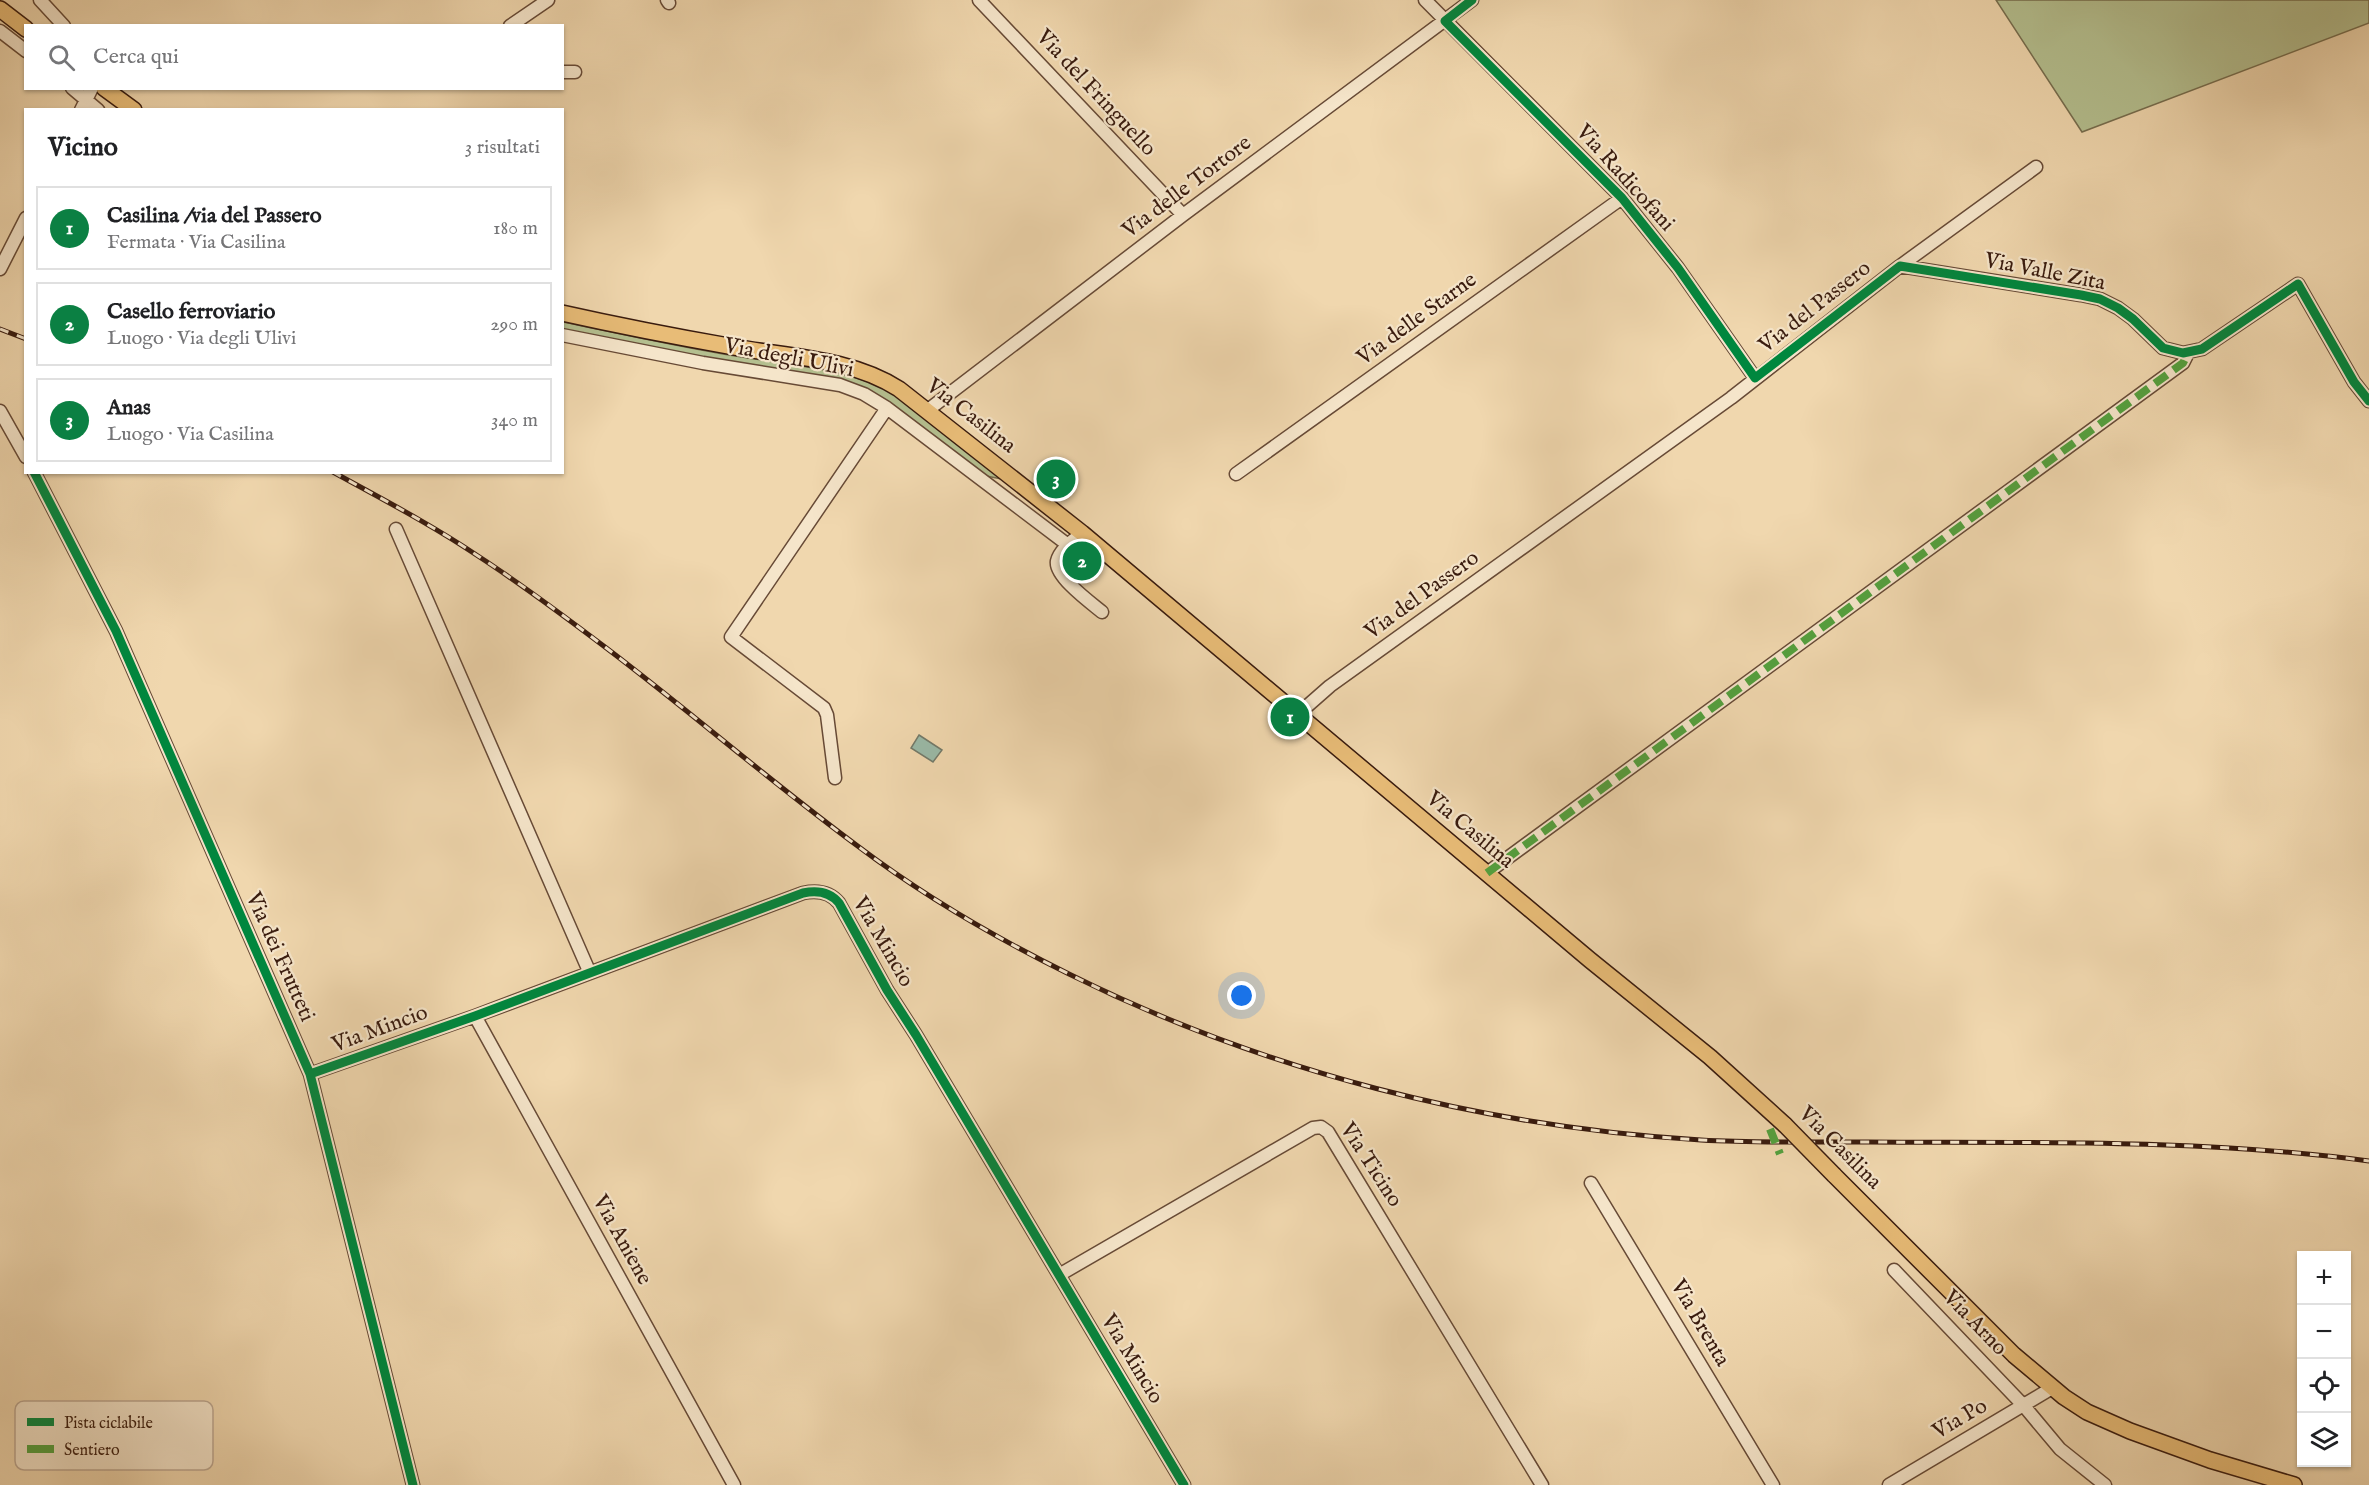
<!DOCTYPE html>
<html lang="it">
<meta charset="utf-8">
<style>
:root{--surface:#fff;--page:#f2f2f2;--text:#202124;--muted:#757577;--line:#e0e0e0;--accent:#0b8043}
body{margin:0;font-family:"IM FELL English",serif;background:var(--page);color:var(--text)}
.controls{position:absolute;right:18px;bottom:18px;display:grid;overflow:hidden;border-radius:0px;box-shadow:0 2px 4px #0004}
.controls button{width:54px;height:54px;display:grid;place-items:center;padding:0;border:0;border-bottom:2px solid var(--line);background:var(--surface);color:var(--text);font:30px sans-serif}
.you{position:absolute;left:1242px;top:996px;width:21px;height:21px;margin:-15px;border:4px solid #fff;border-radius:50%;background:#1a73e8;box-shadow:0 0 0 9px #1a73e833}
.badge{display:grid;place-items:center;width:39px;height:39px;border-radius:50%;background:var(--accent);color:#fff;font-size:20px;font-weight:700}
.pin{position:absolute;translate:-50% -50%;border:3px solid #fff;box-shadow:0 2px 6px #0006}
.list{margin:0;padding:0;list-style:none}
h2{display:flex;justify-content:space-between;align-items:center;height:78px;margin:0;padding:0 24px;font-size:26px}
h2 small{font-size:20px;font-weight:400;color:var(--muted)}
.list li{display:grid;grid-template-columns:39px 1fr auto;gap:18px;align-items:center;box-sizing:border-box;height:84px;margin:0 12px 12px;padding:0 12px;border:2px solid var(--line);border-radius:0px}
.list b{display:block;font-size:22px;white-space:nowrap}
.list p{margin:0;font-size:20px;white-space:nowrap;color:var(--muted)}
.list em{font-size:20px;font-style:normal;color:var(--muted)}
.icon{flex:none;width:33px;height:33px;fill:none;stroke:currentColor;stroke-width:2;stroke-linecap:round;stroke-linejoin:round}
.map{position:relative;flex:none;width:2369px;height:1485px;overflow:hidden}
.search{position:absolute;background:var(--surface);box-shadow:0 2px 4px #0004;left:24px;top:24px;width:540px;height:66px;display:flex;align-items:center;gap:15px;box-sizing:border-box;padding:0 21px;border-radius:0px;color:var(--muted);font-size:22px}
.panel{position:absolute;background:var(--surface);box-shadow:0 2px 4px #0004;left:24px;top:108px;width:540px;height:366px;border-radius:0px}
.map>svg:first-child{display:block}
.green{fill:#b4bf8f;stroke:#766d4e;stroke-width:1.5}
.water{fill:#9abaa8;stroke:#737a6a;stroke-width:1.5}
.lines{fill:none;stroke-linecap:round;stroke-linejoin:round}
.minor-casing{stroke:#674a36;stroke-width:15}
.major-casing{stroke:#391b0e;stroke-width:18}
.minor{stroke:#f5e5ca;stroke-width:12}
.major{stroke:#e8bc77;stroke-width:15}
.rail-casing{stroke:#391b0e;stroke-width:5}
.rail{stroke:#f5e5ca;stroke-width:3;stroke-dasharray:9;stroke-linecap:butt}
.major-bridge-casing{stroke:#391b0e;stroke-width:18;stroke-linecap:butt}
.major-bridge{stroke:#e8bc77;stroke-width:15}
.quiet{stroke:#53a13e;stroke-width:8;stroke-dasharray:15 8;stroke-linecap:butt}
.cycleway-casing{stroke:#f5e5ca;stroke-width:13}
.cycleway{stroke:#00873e;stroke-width:9}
.labels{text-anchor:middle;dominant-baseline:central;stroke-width:4.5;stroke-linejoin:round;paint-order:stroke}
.street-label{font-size:22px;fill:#391b0e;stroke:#f5e5ca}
.key{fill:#f5e5ca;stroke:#bda892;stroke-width:1.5}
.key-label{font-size:16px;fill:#391b0e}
</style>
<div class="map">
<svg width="2369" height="1485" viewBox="0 0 2369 1485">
<rect width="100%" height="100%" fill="#f0d7ae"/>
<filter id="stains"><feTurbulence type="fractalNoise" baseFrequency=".00333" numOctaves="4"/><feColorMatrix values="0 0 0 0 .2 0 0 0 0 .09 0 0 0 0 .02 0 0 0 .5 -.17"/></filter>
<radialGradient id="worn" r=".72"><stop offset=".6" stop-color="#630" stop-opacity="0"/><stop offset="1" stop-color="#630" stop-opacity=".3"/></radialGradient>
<path class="green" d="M1996,0H2369V23L2082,132Z
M563,322C616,333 670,345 723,354C778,364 837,366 888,390L1007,480L981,475L864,392L563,332Z"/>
<path class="water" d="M919,735L942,750L933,762L911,748Z"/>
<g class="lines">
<g class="minor-casing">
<path id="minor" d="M40,0L64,26
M667,0L669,3
M979,0L1183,215
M1425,0L1622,198L1678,268L1755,378
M510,26L548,0
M0,31L26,51
M562,72H575
M72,88L98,110
M81,110L92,88
M1900,266L2081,295L2100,299L2118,308L2133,319L2163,348L2183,353L2202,349L2298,284L2354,382L2369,401
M0,269L26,218
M562,335L703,363L840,385L864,394L887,408L1068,545
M928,410L1183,215L1472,0
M0,411L26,457
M34,472L116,631L310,1074L413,1485
M1236,474L1622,198
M396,529L589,971
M1082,533C1074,540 1060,549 1057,561C1054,576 1091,603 1102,612
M1297,715L1330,686L1731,398L1900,266L2036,167
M835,778L827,715L824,708L731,637L887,408
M1487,873L2183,363L2188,353
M475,1016L734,1485
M310,1074L475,1016L803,893C817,890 830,892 839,903L887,990L916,1035L1184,1485
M1591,1183L1773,1485
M1894,1270L2024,1406L2060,1449L2105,1485
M1059,1275L1313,1128L1321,1127L1328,1132L1542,1485
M1889,1485L2052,1388"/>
</g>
<g class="major-casing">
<path id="major" d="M0,9L26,29
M104,88L134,110
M562,313C620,326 677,337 734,347C789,357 851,358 899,389L1082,533L1590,960L1710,1057L1785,1125
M1834,1175L2014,1355L2064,1397L2087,1412L2130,1431L2210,1460L2294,1485"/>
</g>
<use href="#minor" class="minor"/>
<use href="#major" class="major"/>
<g class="rail-casing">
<path id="rail" d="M0,329L26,339
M333,472C382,499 432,525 478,556C521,584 564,616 605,647C691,712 772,783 859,847C924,896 996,938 1069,974C1264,1071 1483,1127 1701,1140C1756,1143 1812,1142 1868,1142C2035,1143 2203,1139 2369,1161"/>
</g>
<use href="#rail" class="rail"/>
<g class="major-bridge-casing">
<path id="major-bridge" d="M1785,1125L1834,1175"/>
</g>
<use href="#major-bridge" class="major-bridge"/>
<path class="quiet" d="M1487,873L2183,363L2188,353
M1770,1129L1780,1154"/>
<g class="cycleway-casing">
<path id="cycleway" d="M1472,0L1445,21L1622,198L1678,268L1755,378L1900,266L2081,295L2100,299L2118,308L2133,319L2163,348L2183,353L2202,349L2298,284L2354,382L2369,401
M34,472L116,631L310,1074L413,1485
M310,1074L475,1016L803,893C817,890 830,892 839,903L887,990L916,1035L1184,1485"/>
</g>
<use href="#cycleway" class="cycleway"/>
</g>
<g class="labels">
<g class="street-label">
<text transform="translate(1096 93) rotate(47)">Via del Fringuello</text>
<text transform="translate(1625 178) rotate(48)">Via Radicofani</text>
<text transform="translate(1187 187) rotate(-37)">Via delle Tortore</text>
<text transform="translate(2045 272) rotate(11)">Via Valle Zita</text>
<text transform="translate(1815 307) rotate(-38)">Via del Passero</text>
<text transform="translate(1417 319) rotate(-36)">Via delle Starne</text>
<text transform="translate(789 358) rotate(11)">Via degli Ulivi</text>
<text transform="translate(971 416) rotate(38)">Via Casilina</text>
<text transform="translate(1422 595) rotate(-36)">Via del Passero</text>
<text transform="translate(1470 830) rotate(40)">Via Casilina</text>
<text transform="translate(883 942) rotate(60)">Via Mincio</text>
<text transform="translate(280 957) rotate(66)">Via dei Frutteti</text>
<text transform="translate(380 1029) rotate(-20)">Via Mincio</text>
<text transform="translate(1840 1148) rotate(45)">Via Casilina</text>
<text transform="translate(1371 1165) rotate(57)">Via Ticino</text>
<text transform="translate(622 1240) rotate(61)">Via Aniene</text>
<text transform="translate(1700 1323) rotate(60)">Via Brenta</text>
<text transform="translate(1975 1323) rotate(46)">Via Arno</text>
<text transform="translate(1132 1359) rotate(59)">Via Mincio</text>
<text transform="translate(1960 1419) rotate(-30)">Via Po</text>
</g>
</g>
<rect x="15" y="1401" width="198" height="69" rx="9" class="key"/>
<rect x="27" y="1418" width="27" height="8" fill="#00873e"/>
<rect x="27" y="1445" width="27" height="8" fill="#53a13e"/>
<g class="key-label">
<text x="64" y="1428">Pista ciclabile</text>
<text x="64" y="1455">Sentiero</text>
</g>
<rect width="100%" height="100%" filter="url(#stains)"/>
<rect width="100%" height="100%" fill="url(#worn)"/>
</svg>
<div class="controls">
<button>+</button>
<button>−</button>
<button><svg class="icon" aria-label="locate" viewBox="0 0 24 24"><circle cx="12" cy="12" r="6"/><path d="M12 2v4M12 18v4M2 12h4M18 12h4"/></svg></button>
<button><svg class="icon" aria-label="layers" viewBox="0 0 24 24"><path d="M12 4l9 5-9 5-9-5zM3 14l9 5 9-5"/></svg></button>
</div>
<div class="you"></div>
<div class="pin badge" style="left:1290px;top:717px">1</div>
<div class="pin badge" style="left:1082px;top:561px">2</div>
<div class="pin badge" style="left:1056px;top:479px">3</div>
<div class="search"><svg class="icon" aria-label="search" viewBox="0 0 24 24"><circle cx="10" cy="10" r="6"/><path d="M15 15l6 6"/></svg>Cerca qui</div>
<section class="panel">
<h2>Vicino<small>3 risultati</small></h2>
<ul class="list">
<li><span class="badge">1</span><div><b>Casilina /via del Passero</b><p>Fermata · Via Casilina</p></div><em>180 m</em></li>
<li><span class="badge">2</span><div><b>Casello ferroviario</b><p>Luogo · Via degli Ulivi</p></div><em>290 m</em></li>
<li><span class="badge">3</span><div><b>Anas</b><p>Luogo · Via Casilina</p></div><em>340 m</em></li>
</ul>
</section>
</div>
